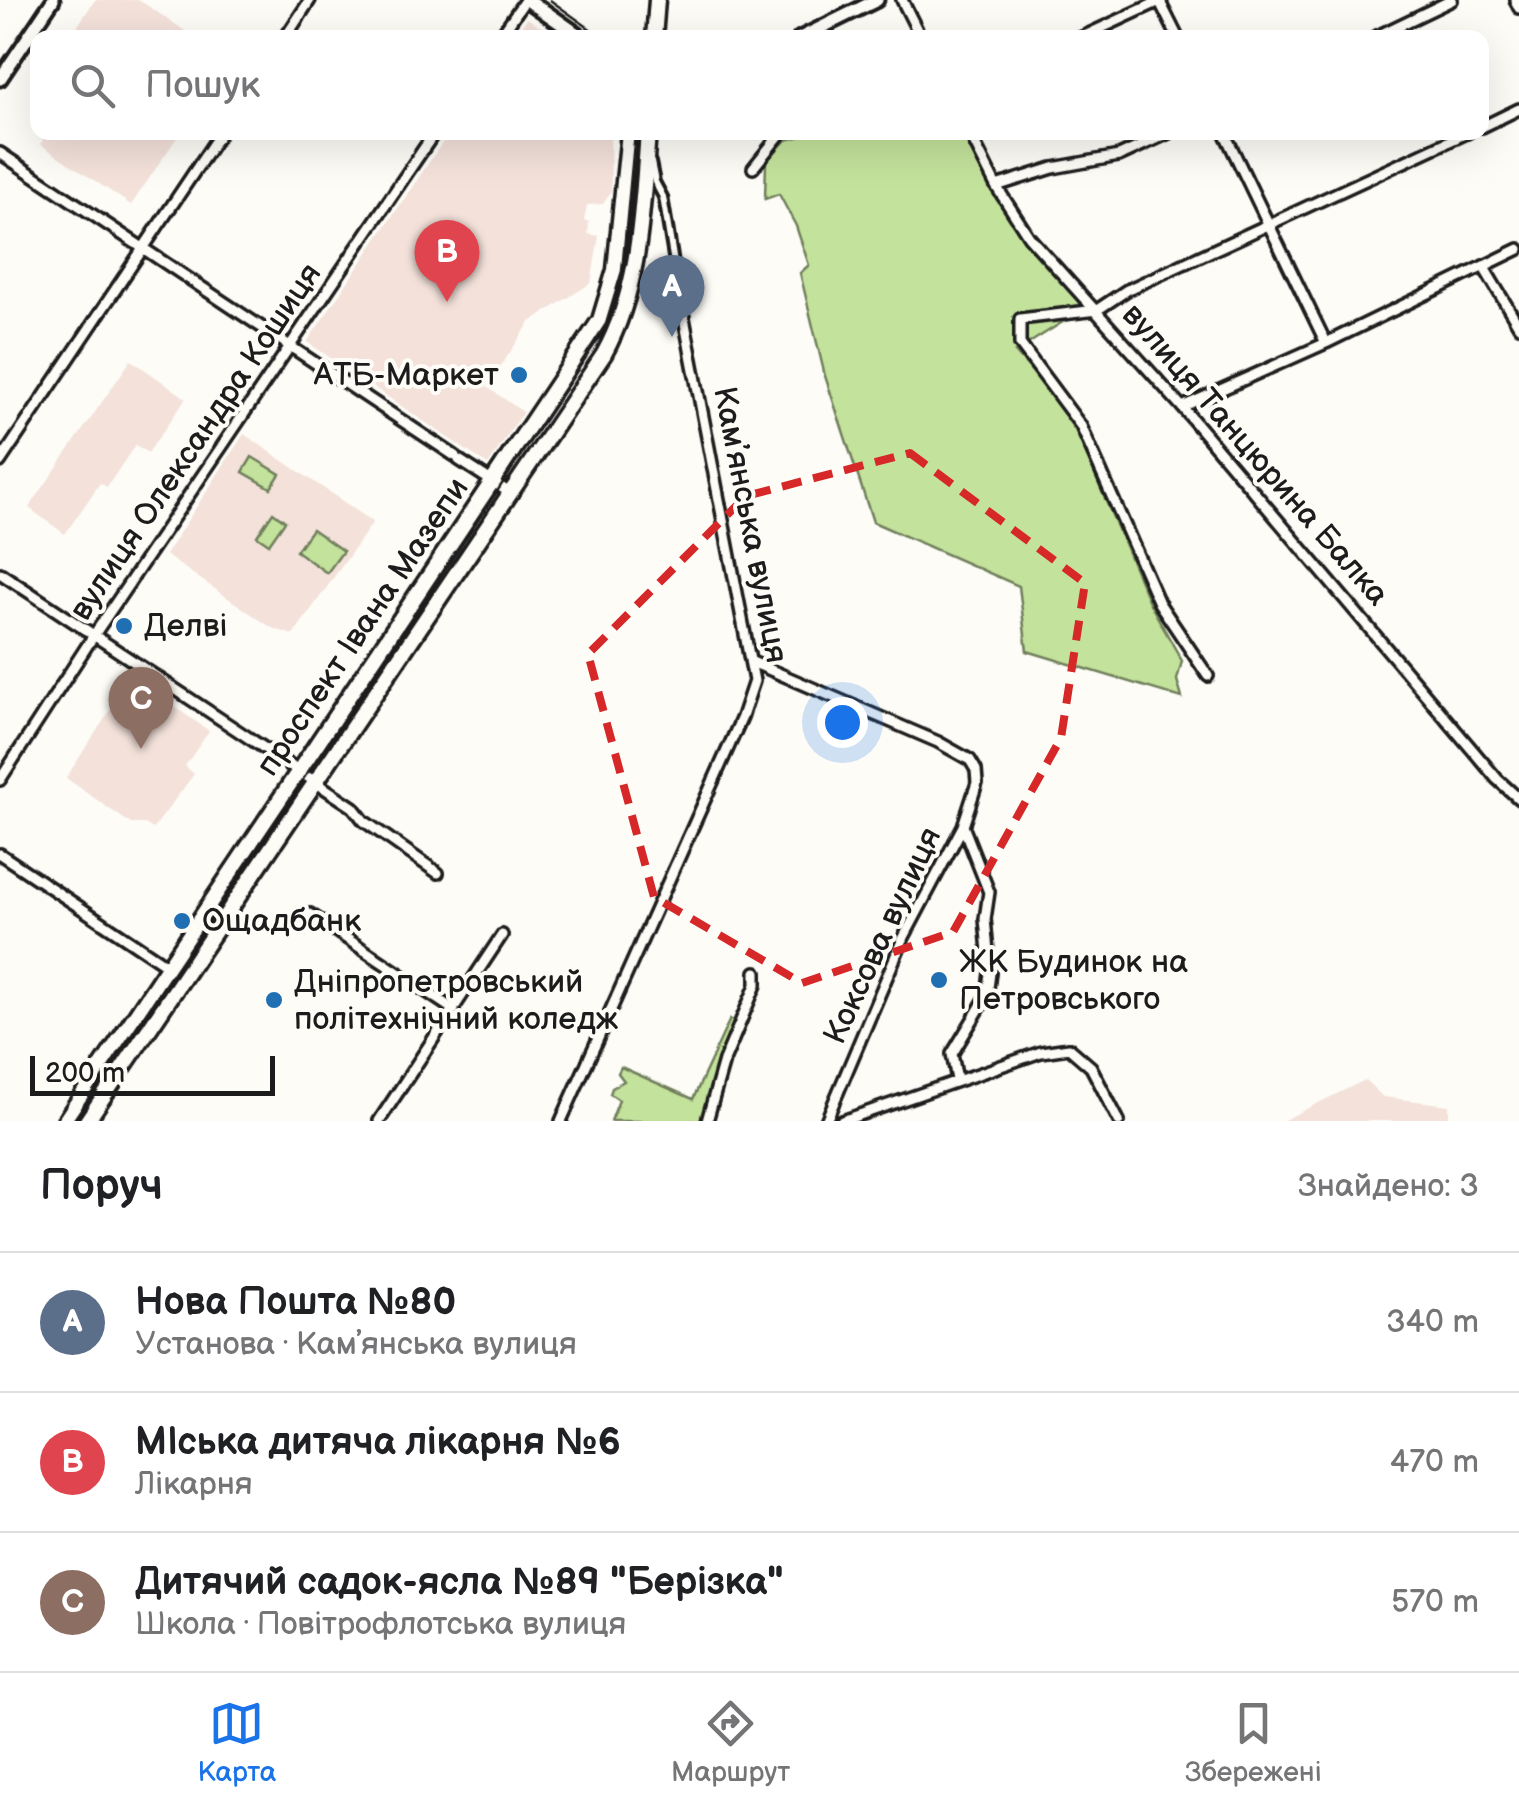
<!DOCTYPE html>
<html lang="uk">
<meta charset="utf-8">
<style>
:root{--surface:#fff;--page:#f2f2f2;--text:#202124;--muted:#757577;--line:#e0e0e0;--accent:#1a73e8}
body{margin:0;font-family:"Balsamiq Sans",sans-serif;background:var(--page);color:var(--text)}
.scale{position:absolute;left:30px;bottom:25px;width:245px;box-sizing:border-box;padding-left:10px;border:5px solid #1c1c1c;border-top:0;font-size:28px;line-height:35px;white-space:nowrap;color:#1c1c1c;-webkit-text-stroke:8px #fdfcf7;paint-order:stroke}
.you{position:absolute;left:842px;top:722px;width:35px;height:35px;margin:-25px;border:8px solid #fff;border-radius:50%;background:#1a73e8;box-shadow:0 0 0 15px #1a73e833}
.badge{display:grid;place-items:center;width:65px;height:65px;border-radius:50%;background:var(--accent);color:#fff;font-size:32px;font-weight:700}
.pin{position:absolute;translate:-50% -82px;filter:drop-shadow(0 2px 5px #0008)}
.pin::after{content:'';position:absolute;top:52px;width:35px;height:30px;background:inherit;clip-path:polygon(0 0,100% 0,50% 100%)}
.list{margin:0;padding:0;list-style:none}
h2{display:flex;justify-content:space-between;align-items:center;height:130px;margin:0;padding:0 40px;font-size:42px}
h2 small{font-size:32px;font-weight:400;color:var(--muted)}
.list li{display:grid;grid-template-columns:65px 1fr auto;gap:30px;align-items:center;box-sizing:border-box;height:140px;padding:0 40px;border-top:2px solid var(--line)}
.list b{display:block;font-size:38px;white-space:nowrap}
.list p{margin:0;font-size:32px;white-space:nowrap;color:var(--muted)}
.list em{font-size:32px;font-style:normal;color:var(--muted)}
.icon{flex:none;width:55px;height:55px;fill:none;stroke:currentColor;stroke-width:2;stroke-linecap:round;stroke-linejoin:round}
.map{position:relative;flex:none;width:1519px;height:1121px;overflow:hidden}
.search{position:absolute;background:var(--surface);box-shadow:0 10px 40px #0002;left:30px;right:30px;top:30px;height:110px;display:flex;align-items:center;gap:25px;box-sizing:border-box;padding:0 35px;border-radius:20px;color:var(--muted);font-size:38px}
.sheet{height:550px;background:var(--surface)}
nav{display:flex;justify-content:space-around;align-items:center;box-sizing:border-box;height:140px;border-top:2px solid var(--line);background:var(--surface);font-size:28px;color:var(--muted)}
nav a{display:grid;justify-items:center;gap:5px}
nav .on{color:var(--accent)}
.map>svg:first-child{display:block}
.built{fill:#f3e1da}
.green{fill:#c3e29b;stroke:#707f5c;stroke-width:2.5}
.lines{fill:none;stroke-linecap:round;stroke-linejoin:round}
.pedestrian-casing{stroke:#1c1c1c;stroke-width:14}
.minor-casing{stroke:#1c1c1c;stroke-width:16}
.tertiary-casing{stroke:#1c1c1c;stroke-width:19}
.secondary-casing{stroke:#1c1c1c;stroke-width:20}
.trunk-casing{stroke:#1c1c1c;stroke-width:21}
.pedestrian{stroke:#fdfcf7;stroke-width:6}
.minor{stroke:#fdfcf7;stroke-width:9}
.tertiary{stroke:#fdfcf7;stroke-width:11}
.secondary{stroke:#fdfcf7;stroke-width:12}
.trunk{stroke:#fdfcf7;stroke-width:14}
.tram{stroke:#1c1c1c;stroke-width:2.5}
.marked{fill:none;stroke:#d62828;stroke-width:8;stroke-dasharray:20 12;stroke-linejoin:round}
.poi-dot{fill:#1f6fb2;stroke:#fdfcf7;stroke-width:4}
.labels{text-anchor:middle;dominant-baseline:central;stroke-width:8;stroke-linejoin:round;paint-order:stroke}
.poi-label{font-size:32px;fill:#1c1c1c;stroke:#fdfcf7;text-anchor:start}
.street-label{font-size:32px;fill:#1c1c1c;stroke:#fdfcf7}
</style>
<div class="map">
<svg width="1519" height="1121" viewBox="0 0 1519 1121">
<rect width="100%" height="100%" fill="#fdfcf7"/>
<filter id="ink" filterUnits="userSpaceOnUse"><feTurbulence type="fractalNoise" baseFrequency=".01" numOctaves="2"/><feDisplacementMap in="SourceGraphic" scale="20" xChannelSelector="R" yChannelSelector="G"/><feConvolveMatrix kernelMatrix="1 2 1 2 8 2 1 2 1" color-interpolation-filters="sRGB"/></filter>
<g filter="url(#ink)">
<path class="built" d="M95,0H139L194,37H70Z
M527,18L556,37H514Z
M48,133V132L180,133L131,205L40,144Z
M449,133H610L611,191L603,204L587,205L584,220L589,222L588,234L599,236L591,283L530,322L487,387L523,412L488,465L307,342Z
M131,360L186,398L148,453L135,445L107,487L100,483L65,534L29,508Z
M244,434L373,522L293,635L272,628L165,555Z
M166,701L209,731L185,766L194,774L153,829L145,824H131L66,778L113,706L147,728Z
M1365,1080L1383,1097L1449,1105V1121H1282Z"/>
<path class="green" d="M817,132L962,133L992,190L1025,240L1085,308L1015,352L1059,402L1074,426L1149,602L1182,661L1177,680L1182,698L1027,651L1019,586L873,522L825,376L800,273L809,265L796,226L779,194L765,199L766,162L786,140Z
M252,457L280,474L271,488L243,472Z
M273,512L285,521L269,544L257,536Z
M312,529L343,551L327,573L296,551Z
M730,1019L736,1023L710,1087L703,1121H611L619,1100L610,1094L612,1088L624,1081L618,1073L621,1067L693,1099Z"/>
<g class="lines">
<g class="pedestrian-casing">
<path id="pedestrian" d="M651,162L655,182L663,197L678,287"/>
</g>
<g class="minor-casing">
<path id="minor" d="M902,0L921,38
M1159,0L1178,38
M1515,0L1519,8
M285,38L310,0
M499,38L525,0
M1080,38L1162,0
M1373,38L1452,0
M1482,127L1519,109
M969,132L996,186L1029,237L1182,407L1497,779L1519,799
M1224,132L1326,343
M0,153L455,456
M753,168L782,132
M996,186L1053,168L1119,156L1171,132
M1483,266L1519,326
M1182,407L1326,343L1519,249
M459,460L510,493
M0,462L221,132
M0,573L353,807L364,821L438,873
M752,662L938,742L970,760L976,770L977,783L963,826L903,939L826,1121
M1208,676L1159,603L1081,426L1020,344V319L1097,310L1127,290L1469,132
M0,780L94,635L435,132
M0,854L169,967
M310,914L454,1010
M957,1080L952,1054L987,996L990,973L985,919L989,892L963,826
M379,1121L502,935
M561,1121L742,717L754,681L678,287
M707,1121L724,1061L756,985V972
M842,1121L1041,1052L1069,1048L1091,1067L1119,1121"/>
</g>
<g class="tertiary-casing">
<path id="tertiary" d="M800,38L877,0
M0,79L53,0"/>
</g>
<g class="secondary-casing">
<path id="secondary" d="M528,0L582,38"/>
</g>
<g class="trunk-casing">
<path id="trunk" d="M654,38L657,0
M65,1121L600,320L615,270L629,132
M87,1121L604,354C641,287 642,208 648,132"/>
</g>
<use href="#pedestrian" class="pedestrian"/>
<use href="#minor" class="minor"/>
<use href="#tertiary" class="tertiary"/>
<use href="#secondary" class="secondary"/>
<use href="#trunk" class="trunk"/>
<path class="tram" d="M550,0L603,38
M73,1121L500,487L606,324L622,271L635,132"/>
</g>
</g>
<path class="marked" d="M910,453L1085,583L1061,738L953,932L802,983L654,897L588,654L746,496Z"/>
<g class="poi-dot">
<circle cx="519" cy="375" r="10"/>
<circle cx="124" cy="626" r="10"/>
<circle cx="182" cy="921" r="10"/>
<circle cx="939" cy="980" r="10"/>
<circle cx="274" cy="1000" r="10"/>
</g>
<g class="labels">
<g class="poi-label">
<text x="499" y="375" text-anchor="end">АТБ-Маркет</text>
<text x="144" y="626">Делві</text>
<text x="202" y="921">Ощадбанк</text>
<text x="959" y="962">ЖК Будинок на<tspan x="959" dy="37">Петровського</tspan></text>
<text x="294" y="982">Дніпропетровський<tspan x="294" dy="37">політехнічний коледж</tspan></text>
</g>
<g class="street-label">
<text transform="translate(196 442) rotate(-56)">вулиця Олександра Кошиця</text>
<text transform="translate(1255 455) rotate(49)">вулиця Танцюрина Балка</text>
<text transform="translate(750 525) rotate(79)">Камʼянська вулиця</text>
<text transform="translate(363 627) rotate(-56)">проспект Івана Мазепи</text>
<text transform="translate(883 936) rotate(-65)">Коксова вулиця</text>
</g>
</g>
</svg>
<div class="scale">200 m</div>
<div class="you"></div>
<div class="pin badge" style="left:672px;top:337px;background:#5c6f8a">A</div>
<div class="pin badge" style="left:447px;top:302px;background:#e0444e">B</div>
<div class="pin badge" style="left:141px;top:749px;background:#8d6e63">C</div>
<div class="search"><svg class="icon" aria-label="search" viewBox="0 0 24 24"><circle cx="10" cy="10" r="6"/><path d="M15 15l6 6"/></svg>Пошук</div>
</div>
<section class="sheet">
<h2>Поруч<small>Знайдено: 3</small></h2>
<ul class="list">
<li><span class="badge" style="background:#5c6f8a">A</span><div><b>Нова Пошта №80</b><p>Установа · Камʼянська вулиця</p></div><em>340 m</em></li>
<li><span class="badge" style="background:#e0444e">B</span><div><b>МІська дитяча лікарня №6</b><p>Лікарня</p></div><em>470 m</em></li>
<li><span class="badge" style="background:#8d6e63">C</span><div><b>Дитячий садок-ясла №89 &quot;Берізка&quot;</b><p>Школа · Повітрофлотська вулиця</p></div><em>570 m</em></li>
</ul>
</section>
<nav>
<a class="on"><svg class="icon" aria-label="map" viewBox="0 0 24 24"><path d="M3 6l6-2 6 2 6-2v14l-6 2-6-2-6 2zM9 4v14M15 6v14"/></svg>Карта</a>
<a><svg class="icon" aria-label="directions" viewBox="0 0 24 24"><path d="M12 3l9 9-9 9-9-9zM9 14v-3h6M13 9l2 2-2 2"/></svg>Маршрут</a>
<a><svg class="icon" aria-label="saved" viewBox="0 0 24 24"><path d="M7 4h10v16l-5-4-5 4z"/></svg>Збережені</a>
</nav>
